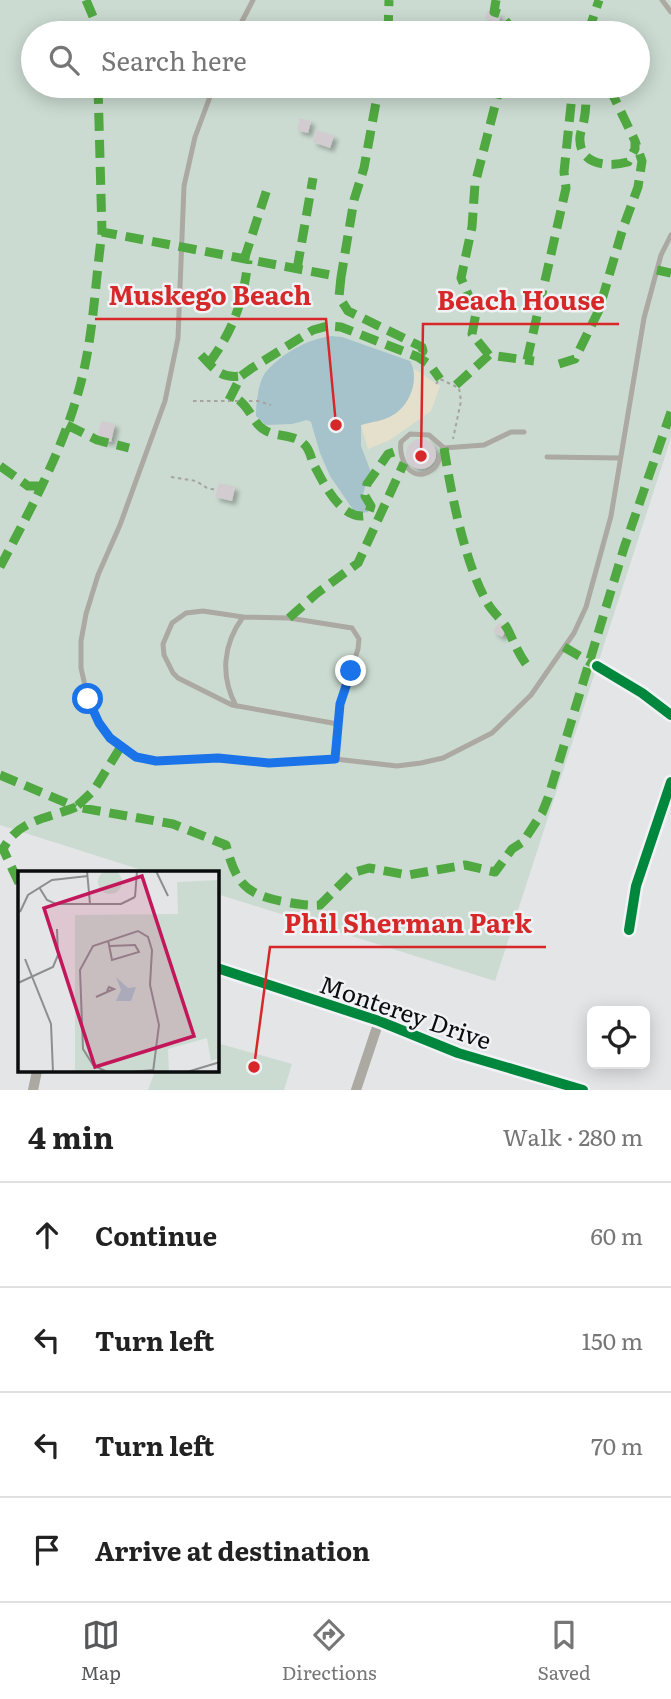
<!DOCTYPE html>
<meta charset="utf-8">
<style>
:root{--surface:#fff;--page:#f2f2f2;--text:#222;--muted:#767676;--line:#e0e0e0;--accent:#575859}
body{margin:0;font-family:Literata,serif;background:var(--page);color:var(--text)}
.controls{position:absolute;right:21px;bottom:21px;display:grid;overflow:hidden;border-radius:10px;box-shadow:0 4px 18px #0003}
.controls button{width:63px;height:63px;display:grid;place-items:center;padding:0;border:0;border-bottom:2px solid var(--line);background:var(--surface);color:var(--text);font:35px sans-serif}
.stop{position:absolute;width:21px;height:21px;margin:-16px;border:5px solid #1a73e8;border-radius:50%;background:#fff}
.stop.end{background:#1a73e8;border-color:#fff;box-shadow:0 2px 7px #0008}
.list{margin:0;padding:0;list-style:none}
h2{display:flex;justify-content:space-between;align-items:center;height:91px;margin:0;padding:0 28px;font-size:30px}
h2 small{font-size:23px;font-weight:400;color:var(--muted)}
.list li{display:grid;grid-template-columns:46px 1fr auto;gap:21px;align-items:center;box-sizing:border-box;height:105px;padding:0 28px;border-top:2px solid var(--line)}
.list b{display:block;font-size:26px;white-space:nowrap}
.list em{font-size:23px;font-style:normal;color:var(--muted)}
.icon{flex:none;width:38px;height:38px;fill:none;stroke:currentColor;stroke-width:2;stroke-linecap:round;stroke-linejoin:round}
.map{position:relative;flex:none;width:671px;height:1090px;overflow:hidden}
.search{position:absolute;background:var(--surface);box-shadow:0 4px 18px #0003;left:21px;right:21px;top:21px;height:77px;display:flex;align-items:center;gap:18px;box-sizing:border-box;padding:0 24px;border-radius:38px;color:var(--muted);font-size:26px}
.sheet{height:511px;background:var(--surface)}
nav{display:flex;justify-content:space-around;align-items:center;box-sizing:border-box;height:98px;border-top:2px solid var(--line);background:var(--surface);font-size:19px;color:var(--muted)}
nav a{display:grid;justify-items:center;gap:4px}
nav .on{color:var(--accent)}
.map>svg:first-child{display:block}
.green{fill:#cbdbd1;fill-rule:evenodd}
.sand{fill:#e5e0cc}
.water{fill:#a6c3cc}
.building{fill:#d2ccd1;filter:url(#shadow)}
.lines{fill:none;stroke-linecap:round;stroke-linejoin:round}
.path{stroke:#a6a49e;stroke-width:2;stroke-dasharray:3.5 3.5;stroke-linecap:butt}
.service{stroke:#aba9a1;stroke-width:5}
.minor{stroke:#aba9a1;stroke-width:10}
.quiet{stroke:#50a841;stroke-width:9;stroke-dasharray:18 9;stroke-linecap:butt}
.cycleway-casing{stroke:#f0f2f5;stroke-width:15}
.cycleway{stroke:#00873e;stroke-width:10}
.route{stroke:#1a73e8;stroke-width:9}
.labels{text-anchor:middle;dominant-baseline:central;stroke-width:5;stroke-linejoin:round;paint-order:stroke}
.street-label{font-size:24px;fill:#0b0c0d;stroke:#f0f2f5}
.inset-road{fill:none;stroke:#8d8e90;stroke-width:2}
.view{fill:#c2185b;fill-opacity:0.15;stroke:#c2185b;stroke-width:3.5}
.inset-edge{fill:none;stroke:#0b0c0d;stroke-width:3.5}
.leader{fill:none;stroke:#d62828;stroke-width:2.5}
.callout-dot{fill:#d62828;stroke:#f0f2f5;stroke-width:2.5}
.callout-label{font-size:26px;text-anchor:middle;font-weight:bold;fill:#d62828;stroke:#f0f2f5;stroke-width:5;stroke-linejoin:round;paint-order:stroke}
</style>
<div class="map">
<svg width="671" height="1090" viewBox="0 0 671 1090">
<defs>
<filter id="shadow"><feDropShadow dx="4" dy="4" stdDeviation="2" flood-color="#0004"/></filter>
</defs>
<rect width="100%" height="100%" fill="#e4e5e7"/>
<path class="green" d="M0,0H671V438L495,981L217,894V873H151L0,825ZM33,33H638V86H33Z
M217,1043L292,1064L284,1090H148L155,1071H217Z"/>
<path class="sand" d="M414,369L440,386L431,411L390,440L368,449L361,425C394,416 414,408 414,369Z"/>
<path class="water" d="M331,336L342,337L410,361C420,379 410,405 393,415C384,421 371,422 361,425V446L372,475L366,484L363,494L369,504L368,512L356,514L330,476L320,453L311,422L307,420L292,424L266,425L256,416C256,405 258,383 265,373C281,354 307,339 331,336Z"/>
<path class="building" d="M487,11L500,14L499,22L485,19Z
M300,118L311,121L308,133L297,130Z
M316,130L334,136L330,148L313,142Z
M101,421L115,424L111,442L97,439Z
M406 454a15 15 0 1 1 30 0a15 15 0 1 1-30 0Z
M219,483L235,487L232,501L215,497Z
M499,623L508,628L502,637L493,631Z"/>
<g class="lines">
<path class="path" d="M436,384L440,379L459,388L461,401L453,439
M193,401H258L271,405
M171,477L196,481L207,488L217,490"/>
<path class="service" d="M662,0L671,12
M236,33L253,0
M214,86L195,137L184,186L178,338L165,401L120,525L98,575L86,614L81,641V668L88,699L99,723L110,738L137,757L156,761L218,758L269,763L335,759L397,766L421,763L443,758L492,733L531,695L574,633L586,607L611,516L644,318L661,255L671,235
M444,448C441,454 439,463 434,468C413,486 398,461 401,442L410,434L429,435L444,448L484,445L511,432H524
M547,457L620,458
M236,706C220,676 223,644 243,617
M335,759L340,704L358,649L359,639L352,628L289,618L243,617L203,611L186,613L172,623L163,644L164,655L173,673L178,678L232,705L338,724"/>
<path class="minor" d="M629,930L636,886L671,782
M217,968L379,1021L458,1053L583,1090
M33,1090L37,1071
M356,1090L379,1021"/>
<path class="quiet" d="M86,0L97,26V33
M496,0L494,12L500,14L513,30L528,33
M388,33L389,0
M588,33L599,0
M638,52L644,50
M98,86L102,232
M573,86L586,92C586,101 586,111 584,120C583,127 579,134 580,141C581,166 610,167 628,162L635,149V141L611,91L586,92
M244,260L269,183
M297,269L313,178
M657,270L671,273
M341,277L339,297L348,311L422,347L423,351L418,357
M201,355C214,369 221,379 241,376
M489,355L472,334L476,313L461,278L472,227L475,184L500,86
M527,360L566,188L564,172L573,86
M209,363C233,331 244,300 248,260
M559,364L575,359L599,310L623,228L638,187L642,161L635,141
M456,385L489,355L534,361
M229,400L241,376L252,368L313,330L328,326L341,327L418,357L430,365L440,379
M239,400C251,410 253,422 263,429C275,438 293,433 304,444C309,448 311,457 313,463C323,482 342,523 368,515L371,506L365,496L367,484L388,454L400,450
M67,425L97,440L129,448
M444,448C451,493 465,565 488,604C494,614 503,620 508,630C514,642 518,653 526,664
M0,466L28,486H42
M0,567C34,503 70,437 85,365C94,322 96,276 102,232L341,277L354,200L364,168L379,86
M289,618L316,594L358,563L404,463
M564,647L595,665
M120,748L94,790L76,807L173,824L226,845C236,884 246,895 286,902C298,904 308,906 320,905L352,873L369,868L408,875L465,865L495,872L512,849L523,842L542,813L548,798L624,548L671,412
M0,775L76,807
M19,883L3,849C19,819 47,819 76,807"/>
<g class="cycleway-casing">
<path id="cycleway" d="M597,666L642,693L671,715
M629,930L636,886L671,782
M217,968L379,1021L458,1053L583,1090"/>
</g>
<use href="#cycleway" class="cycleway"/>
</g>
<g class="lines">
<path class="route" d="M88,699L99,723L110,738L136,757L156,761L218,758L269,763L335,759L340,704L351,671"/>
</g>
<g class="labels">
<g class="street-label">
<text transform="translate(406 1011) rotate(19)">Monterey Drive</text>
</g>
</g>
<g transform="translate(18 871)">
<rect width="201" height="201" fill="#e4e5e7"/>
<path d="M80 11a12 12 0 1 1 24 0a12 12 0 1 1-24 0ZM201,9V187L193,190L189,167L150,178L151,201H57V44L160,43L159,11Z" fill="#cbdbd1"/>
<path d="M98,106L110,117L118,116L113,130H98L103,119Z" fill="#a6c3cc"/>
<path class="inset-road" d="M69,0L72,33M138,0L150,25M21,16L29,29L38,33H103L117,26M117,26L119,0M2,41L10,24L34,9L70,5M90,69L94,89L121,81L117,74L92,75M7,88L33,153L35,201M0,112L35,96L40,84L39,58M78,126L96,118L91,116L89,120M89,201L75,194L65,178L62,99L75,75L120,60L130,66L134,79L132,114L141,154L135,201M112,201L136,199M169,201L202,191"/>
<path class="view" d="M124,5L176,165L77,196L26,37Z"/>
<rect width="201" height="201" class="inset-edge"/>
</g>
<path class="leader" d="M336 425L326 319H95M421 456L423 324H619M254 1067L270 947H546"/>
<g class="callout-dot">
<circle cx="336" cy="425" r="7"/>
<circle cx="421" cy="456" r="7"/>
<circle cx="254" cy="1067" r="7"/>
</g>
<g class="callout-label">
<text x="210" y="305">Muskego Beach</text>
<text x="521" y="310">Beach House</text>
<text x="408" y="933">Phil Sherman Park</text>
</g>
</svg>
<div class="controls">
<button><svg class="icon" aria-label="locate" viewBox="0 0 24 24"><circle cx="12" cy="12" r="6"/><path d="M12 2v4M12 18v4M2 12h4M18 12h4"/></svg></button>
</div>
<div class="stop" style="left:88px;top:699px"></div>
<div class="stop end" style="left:351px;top:671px"></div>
<div class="search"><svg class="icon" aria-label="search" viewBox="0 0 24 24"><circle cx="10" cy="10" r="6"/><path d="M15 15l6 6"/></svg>Search here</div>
</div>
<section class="sheet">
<h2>4 min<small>Walk · 280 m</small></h2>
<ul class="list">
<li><svg class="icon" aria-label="ahead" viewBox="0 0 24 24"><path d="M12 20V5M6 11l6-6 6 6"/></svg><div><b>Continue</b></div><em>60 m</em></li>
<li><svg class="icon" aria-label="left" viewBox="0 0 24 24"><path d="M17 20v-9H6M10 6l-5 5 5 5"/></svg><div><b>Turn left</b></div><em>150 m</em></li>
<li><svg class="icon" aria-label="left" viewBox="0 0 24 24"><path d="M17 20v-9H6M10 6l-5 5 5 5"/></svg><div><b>Turn left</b></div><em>70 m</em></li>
<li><svg class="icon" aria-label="arrive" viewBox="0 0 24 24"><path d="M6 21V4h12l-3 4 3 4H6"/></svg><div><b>Arrive at destination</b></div></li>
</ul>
</section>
<nav>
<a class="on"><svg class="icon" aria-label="map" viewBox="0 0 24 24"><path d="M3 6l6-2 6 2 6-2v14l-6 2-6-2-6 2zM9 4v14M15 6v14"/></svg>Map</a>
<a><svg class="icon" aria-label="directions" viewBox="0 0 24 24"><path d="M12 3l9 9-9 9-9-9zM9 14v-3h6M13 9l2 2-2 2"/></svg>Directions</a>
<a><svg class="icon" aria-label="saved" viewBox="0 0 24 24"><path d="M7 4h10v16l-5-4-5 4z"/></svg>Saved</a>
</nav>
